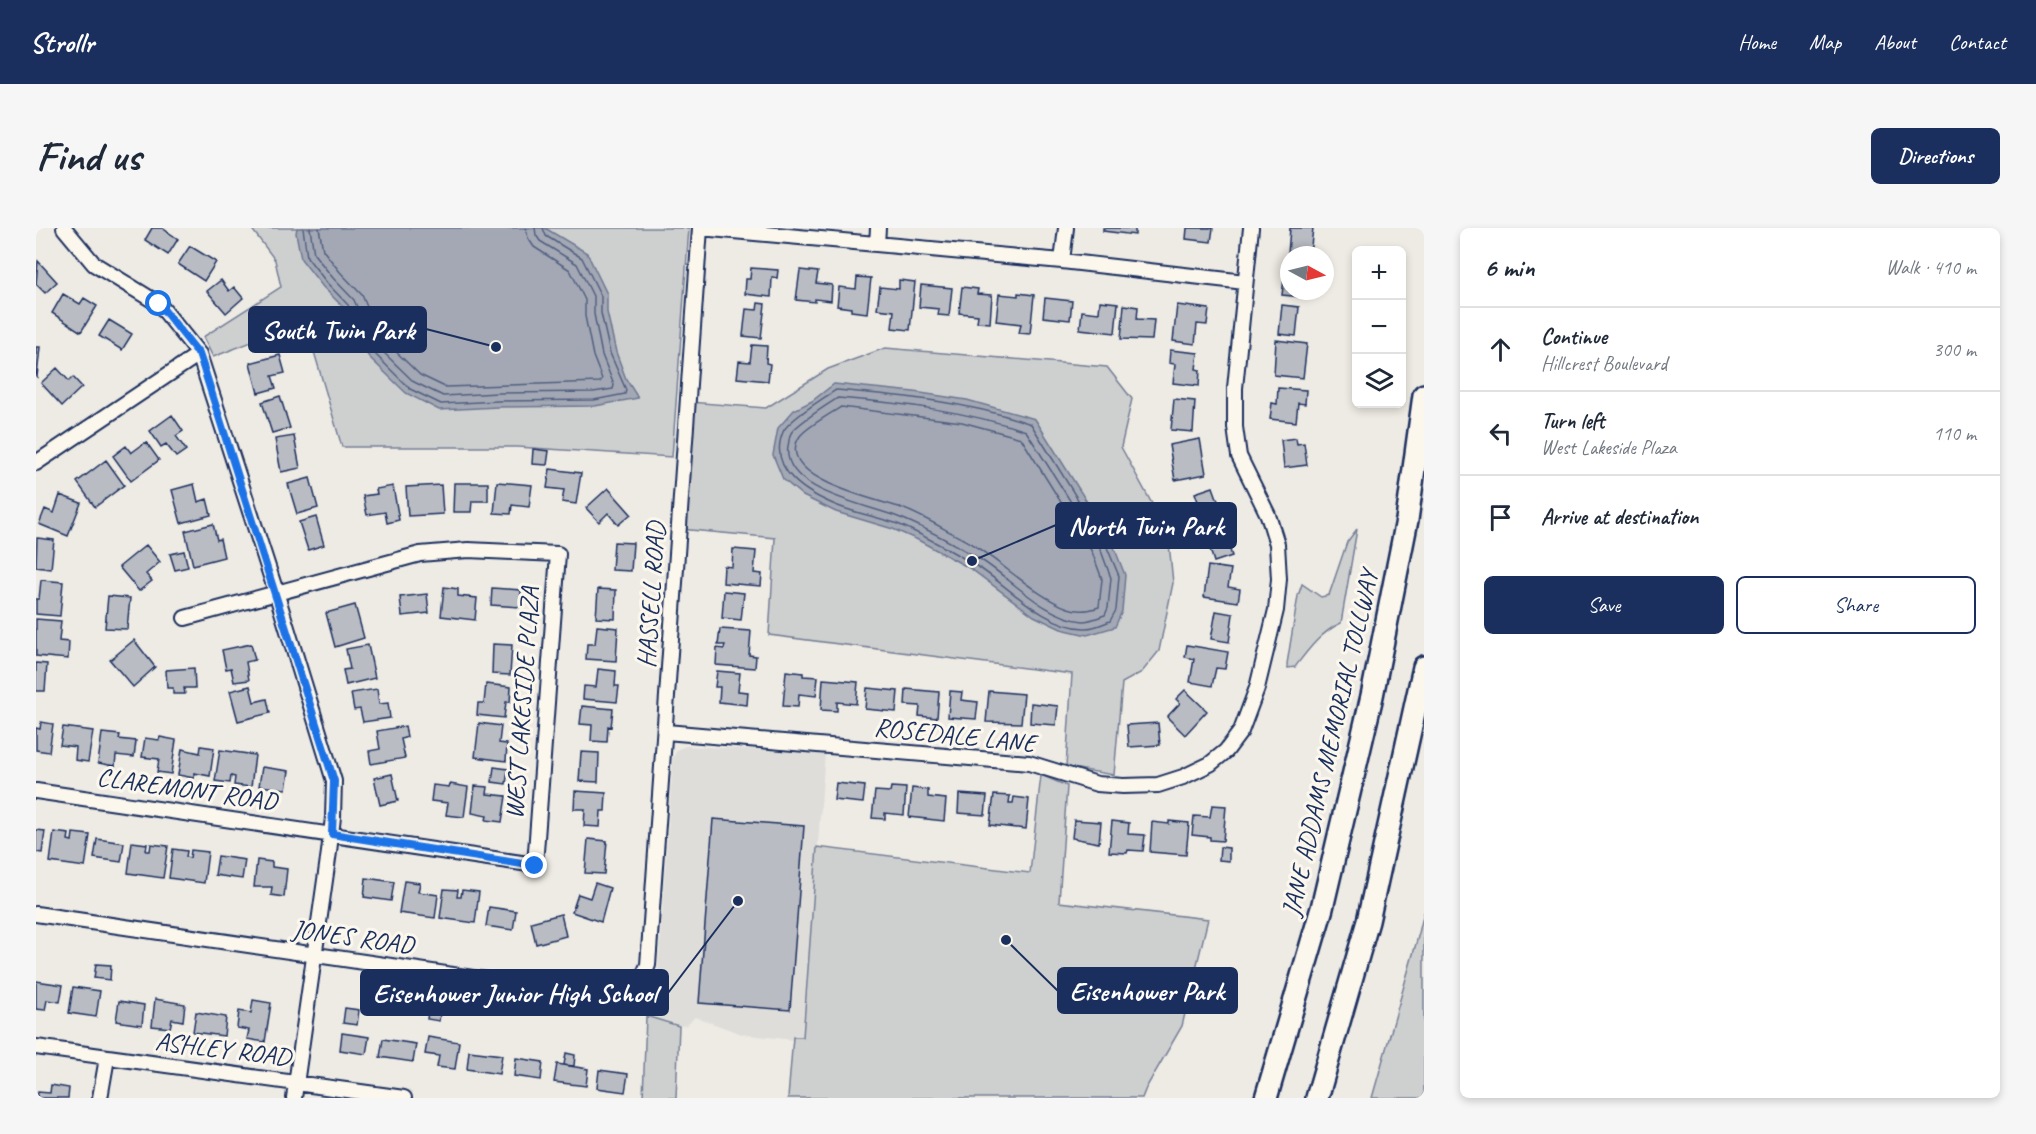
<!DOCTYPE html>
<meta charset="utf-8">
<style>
:root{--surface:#fff;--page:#f6f6f7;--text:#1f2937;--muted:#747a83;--line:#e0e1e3;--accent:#1b2f5e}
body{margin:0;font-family:Caveat,sans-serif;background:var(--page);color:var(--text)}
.controls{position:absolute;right:18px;top:18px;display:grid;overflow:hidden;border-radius:9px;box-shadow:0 3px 9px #0003}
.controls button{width:54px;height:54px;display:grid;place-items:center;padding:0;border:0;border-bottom:2px solid var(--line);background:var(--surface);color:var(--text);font:30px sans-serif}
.compass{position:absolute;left:1244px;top:18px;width:54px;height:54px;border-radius:50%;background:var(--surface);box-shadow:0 3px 9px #0003;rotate:97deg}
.stop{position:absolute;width:18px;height:18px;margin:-14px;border:4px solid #1a73e8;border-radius:50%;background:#fff}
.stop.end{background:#1a73e8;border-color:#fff;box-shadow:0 2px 6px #0008}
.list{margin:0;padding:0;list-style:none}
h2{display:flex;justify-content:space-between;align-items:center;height:78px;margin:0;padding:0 24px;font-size:26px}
h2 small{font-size:20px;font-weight:400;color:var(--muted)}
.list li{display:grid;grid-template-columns:39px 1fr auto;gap:18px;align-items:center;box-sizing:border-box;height:84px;padding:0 24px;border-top:2px solid var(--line)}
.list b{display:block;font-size:22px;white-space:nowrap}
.list p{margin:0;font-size:20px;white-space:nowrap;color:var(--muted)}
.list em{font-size:20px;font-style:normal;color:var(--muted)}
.actions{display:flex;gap:12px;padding:18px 24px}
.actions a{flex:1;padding:14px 0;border:2px solid var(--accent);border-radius:9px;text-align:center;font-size:21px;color:var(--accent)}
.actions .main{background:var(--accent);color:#fff}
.icon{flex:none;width:33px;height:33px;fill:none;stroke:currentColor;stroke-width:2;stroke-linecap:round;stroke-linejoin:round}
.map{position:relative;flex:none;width:1388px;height:870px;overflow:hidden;border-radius:9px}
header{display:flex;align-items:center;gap:36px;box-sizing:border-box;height:84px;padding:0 30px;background:var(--accent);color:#fff}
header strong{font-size:28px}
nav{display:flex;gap:33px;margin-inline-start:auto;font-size:21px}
.intro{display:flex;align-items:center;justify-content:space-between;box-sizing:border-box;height:144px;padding:0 36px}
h1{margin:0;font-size:42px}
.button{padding:15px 27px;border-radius:9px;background:var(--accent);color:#fff;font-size:21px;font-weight:700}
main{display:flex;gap:36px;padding:0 36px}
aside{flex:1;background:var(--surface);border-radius:9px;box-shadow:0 3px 9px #0003}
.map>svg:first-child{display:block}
.built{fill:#deddda}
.green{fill:#cecfcf;stroke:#747f96;stroke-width:1.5}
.water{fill:#a3a8b4;stroke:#6d7892;stroke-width:1.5}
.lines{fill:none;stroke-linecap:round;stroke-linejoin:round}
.shore{stroke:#515f80;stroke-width:1.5}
.building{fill:#b9bcc3;stroke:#1b2f5e;stroke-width:1.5}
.minor-casing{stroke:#1b2f5e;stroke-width:18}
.highway-casing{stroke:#1b2f5e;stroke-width:26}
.minor{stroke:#fbf7ec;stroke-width:14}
.highway{stroke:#fbf7ec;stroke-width:21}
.route{stroke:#1a73e8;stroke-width:8}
.labels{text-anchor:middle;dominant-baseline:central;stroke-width:6;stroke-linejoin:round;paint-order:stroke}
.street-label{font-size:26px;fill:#1b2f5e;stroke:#fbf7ec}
.leader{fill:none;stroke:#1b2f5e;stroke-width:2}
.callout-dot{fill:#1b2f5e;stroke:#fbf7ec;stroke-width:2}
.callout{fill:#1b2f5e;stroke:#1b2f5e;stroke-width:2}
.callout-label{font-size:27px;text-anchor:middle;font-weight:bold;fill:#fff}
</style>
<header>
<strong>Strollr</strong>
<nav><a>Home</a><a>Map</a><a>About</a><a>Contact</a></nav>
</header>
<div class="intro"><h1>Find us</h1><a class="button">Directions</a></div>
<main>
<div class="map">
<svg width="1388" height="870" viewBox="0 0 1388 870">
<rect width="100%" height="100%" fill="#eeebe4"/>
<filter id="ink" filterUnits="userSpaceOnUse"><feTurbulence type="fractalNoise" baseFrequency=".0167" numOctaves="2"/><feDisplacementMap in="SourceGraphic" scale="12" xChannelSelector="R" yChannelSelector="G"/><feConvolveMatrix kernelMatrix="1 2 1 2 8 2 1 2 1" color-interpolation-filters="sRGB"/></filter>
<g filter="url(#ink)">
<path class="built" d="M650,518L789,525L767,809H758L757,812L706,806L659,789L651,797L643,798L610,788L618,765L622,744L637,529L642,521Z"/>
<path class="green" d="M215,0H653L636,229L481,219H306L269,93L177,129L167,109L245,59L239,32Z
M849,120L1071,139L1096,171L1085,219L1132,305L1137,355L1123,423L1106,444L1086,455L1078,547L1030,539L1036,446L733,407L739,310L644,301L653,174L730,180L792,141Z
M1321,301L1305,395C1285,404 1272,422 1259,439L1252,440L1251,436L1262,368L1266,356L1285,369L1293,367L1311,314Z
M1005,547L1031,558L1023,674L1172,691L1146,798L1110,860L1106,870H752L757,809H767L781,619L994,645Z
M1388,684V870H1336L1383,705Z
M610,788L643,798L640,870H607Z"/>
<path class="water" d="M261,0H509L551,25L571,66V84L580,124L590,151L602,170L559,178L462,179L403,182L370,165L333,129L320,111L308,80L287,59L265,31L260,5Z
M798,156L878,164L931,172L999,191L1076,314L1089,347L1086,383L1079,399L1051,407L1025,401L998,388L935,341L882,312L857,301L800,284L767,268L747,251L737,227L742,200L758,182L776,173Z"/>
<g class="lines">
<path class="shore" d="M267,0L271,29L291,55L312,77L326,108L338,125L374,161L405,176L462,173L558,172L589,166L590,162L574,125L565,85V68L546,30L510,8L507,0
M274,0L278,26L297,50L318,72L332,104L343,120L378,154L407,168L462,165L557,164L577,161L578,157L566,127L558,86V70L541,36L504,13L500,7L499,0
M283,0L287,22L304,44L326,67L340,100L350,114L384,147L409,159L564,154L566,151L557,128L549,88V72L534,42L498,19L492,10L490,0
M800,162C866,168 933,174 995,196L1070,317L1083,348L1080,382L1074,393C1067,396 1056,401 1048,400C1007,399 970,355 936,335C911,321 885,305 859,295C840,289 820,285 802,278C772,266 731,243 747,204C752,192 789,169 800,162Z
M802,170C866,175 929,183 990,203L1064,320L1075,350L1072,380L1069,387C1063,389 1054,393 1047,393C1008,390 972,347 939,328C914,314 889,299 862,289C833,277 745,263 752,218C753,214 753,209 755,205C762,195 791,177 802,170Z
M805,179L926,194L985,210L1056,324L1066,351L1063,379C1052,383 1043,384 1032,380C997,367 963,331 929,312C907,301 886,287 863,279C841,272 736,249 764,208C771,199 795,185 805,179Z"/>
</g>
<path class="building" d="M116,0H126L142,11L132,27L109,12Z
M1067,0H1099V7L1067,3Z
M1151,0H1177L1175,14L1150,11Z
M1254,0H1277L1274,27L1252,26Z
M154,18L180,34L168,53L142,36Z
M1250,31L1253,32V47H1248Z
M2,33L21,54L9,65L0,56Z
M715,40L742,42L741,50L736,49L735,69L709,66L710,51H714Z
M764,42L782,44L780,55L796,57L795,73L779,71V74L760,72Z
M821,49L835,50L831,85L815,83V80L801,78L803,59L820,61Z
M1248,51H1253V63H1277V70L1246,67Z
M185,52L193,63L198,59L207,70L190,85L171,63Z
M863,52L879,54L874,102L856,100L858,83L841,81L844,59L863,61Z
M885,57L916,60L913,88L902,87L903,81L883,79Z
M926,59L942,61L941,66L956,67L954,95L941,94L942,87L923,85Z
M982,65L998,67L994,106L983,105L985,96L960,93L963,66L982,68Z
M27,66L44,76L48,70L61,78L45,104L16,85Z
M1009,70L1036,73L1034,92L1007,89Z
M1064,73L1082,75L1079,105L1044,101L1046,83L1063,85Z
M722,75L729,76L725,110L707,108L710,81L721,82Z
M1088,77L1102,79L1101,91L1118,92L1116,112L1085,111Z
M1141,77L1173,81L1171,97L1161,96L1159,116L1137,113Z
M1246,77L1263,79L1260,108L1243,106Z
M73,92L96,106L86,122L63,108Z
M1240,112L1271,116L1267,150L1238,147Z
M716,117L731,118L730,135L734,136L732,153L701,150L703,133L714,134Z
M0,119H4L1,149L0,148Z
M1134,122L1162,125L1160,141L1164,142L1163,158L1137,155L1139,136L1133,135Z
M244,127L249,145L236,148L240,160L222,165L214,135Z
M21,140L33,153L37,149L46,159L26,178L5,155Z
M1242,160L1270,162L1269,176L1262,175L1260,194L1234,191L1236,175L1241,176Z
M244,168L254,200L236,205L226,174Z
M1138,171L1159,173L1157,204L1135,202Z
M136,187L147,203L140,208L150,222L140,229L130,216L125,219L114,203Z
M258,208L264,240L245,244L239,211Z
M1260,210L1261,216L1268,215L1271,237L1248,240L1245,212Z
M1164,211L1170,246L1139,252L1133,217Z
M110,214L123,232L95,253L77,228L90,218L95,225Z
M497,221L513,223L511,237L496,236Z
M70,232L88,257L59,279L41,254Z
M514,241L545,245L540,276L526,274L528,262L511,260Z
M274,250L282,280L261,286L252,256Z
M461,254L496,257L493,279L476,277L475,286L458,285Z
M418,255H452V273H436L435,284H417Z
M158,256L162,274L171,271L175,287L145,295L136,262Z
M405,257L407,286L372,288L370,259Z
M357,258L363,292L351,295L349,284L331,287L327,268L341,266L340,261Z
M1177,259L1186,284L1168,290L1159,265Z
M572,260L595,286L582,297L572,285L563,294L550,280Z
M24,267L45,275L32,308L3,296L9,281L18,285Z
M1192,285L1199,307L1190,310L1196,328L1178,334L1167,299L1188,291L1186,286Z
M280,289L288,317L272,322L263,294Z
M177,296L181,312L184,311L188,329L157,337L149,303Z
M1,310L18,312L15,341L0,339Z
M578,314L597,315L595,343L576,342Z
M110,317L124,334L110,346L116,353L103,363L83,339Z
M697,321L720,323L718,345L726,346L725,358L687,355L688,338L696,339Z
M148,323L152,339L139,342L134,326Z
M1172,338L1195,341L1192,359L1204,361L1202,374L1168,369Z
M5,352L27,354L24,388L0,386V371H3Z
M408,359L422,361V368L441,370L439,392L405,388Z
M456,360L485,362L484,379L455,377Z
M562,361L580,362L579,391L560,390Z
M688,363L708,365L705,392L686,390Z
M391,366L393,385L366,388L364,369Z
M72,368L94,370L91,401L69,400Z
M319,377L328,410L299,419L290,385Z
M1180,383L1197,386L1193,414L1175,411Z
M0,391L25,393L23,413L33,414L32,431L0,428Z
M561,398L582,400L580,433L550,431L551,416H559Z
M684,401L715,403L713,427L720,428L719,440L680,437L681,420L688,421L689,417H682Z
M98,412L119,439L97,459L74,432Z
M215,416L219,432L210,434L213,452L198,454L195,440L190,441L186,422Z
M457,416L476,417L474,447L456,446Z
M332,417L339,450L310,457L307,442L314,441L310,421Z
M1151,417L1192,424L1189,441L1180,440L1176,458L1154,454L1158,431L1149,429Z
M0,435L11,436L9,463H0Z
M158,440L159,460H148L149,466H137V460H131L130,442Z
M562,441L580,443L579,458H583L581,474L547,471L548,458L560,459Z
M681,443L704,445L702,463L712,464L711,477L683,474L684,459H679Z
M750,443L767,445V448L782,449L780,468L763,466L762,479L747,478Z
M787,451L822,454L820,476L801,474V483L785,482Z
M450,456L475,459L474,474H470L468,490L441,487L442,475H448Z
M214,458L218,474L231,471L234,485L202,493L194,463Z
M831,460L862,463L860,484L829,481Z
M341,461L343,476L352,475L354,490L327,494L324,481L318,482L315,465Z
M870,461L903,464L901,490L883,488L884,478L869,477Z
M1149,462L1171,483L1149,507L1131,489L1144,475L1140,471Z
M914,463L926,464L925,472L942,474L940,491L912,489Z
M953,463L988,466L985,495L950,494Z
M995,475L1022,478L1020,497L994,495Z
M546,478L577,481L575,499L572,498L571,514L555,513L556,497L544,496Z
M5,494L17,496L13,524L0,522V500L4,501Z
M443,495L465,498L463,515L471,516L470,533L439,529Z
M1122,495L1124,517L1093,519L1091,497Z
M369,498L371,509L365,511L369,530L335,536L333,523L344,521L341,503Z
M27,499L57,503L52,534L39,532L40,519L24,517Z
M66,505L84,507L83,511L100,513L98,529L80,527L79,538L62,535Z
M124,509L140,512L135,546L121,544L123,531L106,529L109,510L123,512Z
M165,518L178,520L174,548L158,545V550L142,547L146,521L164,525Z
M184,522L219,527L215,559L198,557L199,549L195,548L194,555L179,553Z
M545,524L563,525L562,554L543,553Z
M226,539L253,543L250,561L223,558Z
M458,539L472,541L470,556L456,554Z
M356,546L362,573L344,577L338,550Z
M800,555L829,558L827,575L798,572Z
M414,556L432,559L428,589L410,587L412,575L395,573L397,557L413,559Z
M439,558L452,559L451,566L470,568L466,594L450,592L451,588L436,585Z
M855,559L870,560L868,587L849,585V591L836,590L839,563L854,564Z
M876,560L892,562V569L910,571L908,593L873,589Z
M539,563L570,565L569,583H565L564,599L548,598L549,581H538Z
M923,566L951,568L949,587L922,585Z
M958,567L974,568L973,575H977L978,569L993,571L990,601L954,597Z
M1176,577L1190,578L1187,613L1174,612V609L1156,607L1158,588L1174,589Z
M677,591L768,598L754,782L663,775Z
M1038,592L1065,594L1063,615L1036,610Z
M1076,593L1093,595L1092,606L1109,607L1107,623L1092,622L1091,625L1073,624Z
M1133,593L1153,595L1150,627L1114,624L1116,594L1133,596Z
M0,602L9,603L6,625L0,624Z
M18,604L33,606L32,612L36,613L37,605L54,607L49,639L14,634Z
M61,611L88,615L85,634L58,630Z
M552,611L571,613L568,646L549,645Z
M96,614L111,616L110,623H114L115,616L132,618L127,650L92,645Z
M1184,619L1193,620V633L1183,632Z
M137,621L151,623L150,629L154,630L155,622L172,624L168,655L133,650Z
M182,628L209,632L206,651L179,647Z
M221,632L236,634V639L251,641L248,669L235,667L236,659H218Z
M330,650L358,654L355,673L328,669Z
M368,653L384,655L382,664L402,667L399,690L363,685Z
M559,655L574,660L565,694L536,684L542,666L554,670Z
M408,661L422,662L421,669H425L426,662L443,664L439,695L404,690Z
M453,679L480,683L477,702L450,698Z
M525,686L530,708L500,716L495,694Z
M60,736L75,737L74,752L58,750Z
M0,753L27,757L24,774L11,772L9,782L0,781Z
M37,759L64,763L60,789L33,785Z
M119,771L149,776L147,793L136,791L134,800L116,798Z
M217,772L235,775L229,814L211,811L213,802L201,800L203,783L215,785Z
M83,773L108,777L106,797L80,793Z
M393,777L405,779L403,793L391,791Z
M309,780L323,782L321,797L307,795Z
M160,784L190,789L188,808L157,804Z
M306,805L333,809L330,826L304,822Z
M392,809L423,814L419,841L401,839L403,828L389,826Z
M347,811L380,816L377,834L344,829Z
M433,823L466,827L463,846L431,841Z
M530,825L539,827L538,838L528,837Z
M480,830L507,834L505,852L478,848Z
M521,836L552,841L550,858L518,854Z
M563,842L592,846L589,864L561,860Z
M15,857L33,860L32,870H1L2,864L14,865Z"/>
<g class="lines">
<g class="minor-casing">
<path id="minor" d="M28,0L58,36L123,76L163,126L240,364L298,553L297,589L293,624L258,870
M664,0L1026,33L1209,54
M841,16L842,0
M1026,33L1030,0
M0,235L163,126
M630,504L993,535L1061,556L1087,558L1122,557L1147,549L1174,536L1190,523L1205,503L1221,460L1240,382L1243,351L1241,316L1232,287L1203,228L1199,199V160L1215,0
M0,563L499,637L522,326L432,322L384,326L149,390
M0,686L574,770L600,763L612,737L664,0
M0,819L368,870
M64,870L71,830"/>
</g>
<g class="highway-casing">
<path id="highway" d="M1230,870L1286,680L1336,468L1371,292L1388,167
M1281,870L1332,693L1388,439"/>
</g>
<use href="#minor" class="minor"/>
<use href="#highway" class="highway"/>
</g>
</g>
<g class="lines" filter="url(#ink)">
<path class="route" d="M123,76L163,126L168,141L298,553L296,606L499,638"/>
</g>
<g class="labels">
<g class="street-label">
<text transform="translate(615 367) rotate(-86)">HASSELL ROAD</text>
<text transform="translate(486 475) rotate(-86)">WEST LAKESIDE PLAZA</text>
<text transform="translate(919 507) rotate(6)">ROSEDALE LANE</text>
<text transform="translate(1294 515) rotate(-77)">JANE ADDAMS MEMORIAL TOLLWAY</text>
<text transform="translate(151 561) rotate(8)">CLAREMONT ROAD</text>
<text transform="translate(317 709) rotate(8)">JONES ROAD</text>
<text transform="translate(187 821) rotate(7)">ASHLEY ROAD</text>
</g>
</g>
<path class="leader" d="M460 119L390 101M936 333L1020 297M970 712L1022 763M702 673L632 765"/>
<g class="callout-dot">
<circle cx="460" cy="119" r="6"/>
<circle cx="936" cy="333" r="6"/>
<circle cx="970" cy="712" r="6"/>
<circle cx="702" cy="673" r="6"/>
</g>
<g class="callout">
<rect x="213" y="79" width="177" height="45" rx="6"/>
<rect x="1020" y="275" width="180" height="45" rx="6"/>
<rect x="1022" y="740" width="179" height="45" rx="6"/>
<rect x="325" y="742" width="307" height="45" rx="6"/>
</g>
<g class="callout-label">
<text x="302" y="111">South Twin Park</text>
<text x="1110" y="307">North Twin Park</text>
<text x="1111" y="772">Eisenhower Park</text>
<text x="479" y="774">Eisenhower Junior High School</text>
</g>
</svg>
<div class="controls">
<button>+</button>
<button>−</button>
<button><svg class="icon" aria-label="layers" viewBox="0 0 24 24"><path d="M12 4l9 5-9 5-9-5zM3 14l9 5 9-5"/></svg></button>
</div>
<svg class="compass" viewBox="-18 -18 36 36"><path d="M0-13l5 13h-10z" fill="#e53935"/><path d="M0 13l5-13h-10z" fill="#747a83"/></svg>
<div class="stop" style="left:123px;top:76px"></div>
<div class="stop end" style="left:499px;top:638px"></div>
</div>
<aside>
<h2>6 min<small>Walk · 410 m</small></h2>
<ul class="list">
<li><svg class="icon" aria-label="ahead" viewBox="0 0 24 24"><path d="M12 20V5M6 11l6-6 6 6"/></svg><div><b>Continue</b><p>Hillcrest Boulevard</p></div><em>300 m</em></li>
<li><svg class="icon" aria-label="left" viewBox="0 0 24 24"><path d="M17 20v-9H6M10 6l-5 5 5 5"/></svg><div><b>Turn left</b><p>West Lakeside Plaza</p></div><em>110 m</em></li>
<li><svg class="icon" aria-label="arrive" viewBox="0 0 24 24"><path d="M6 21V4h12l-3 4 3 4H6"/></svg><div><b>Arrive at destination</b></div></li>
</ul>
<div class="actions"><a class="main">Save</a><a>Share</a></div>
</aside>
</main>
